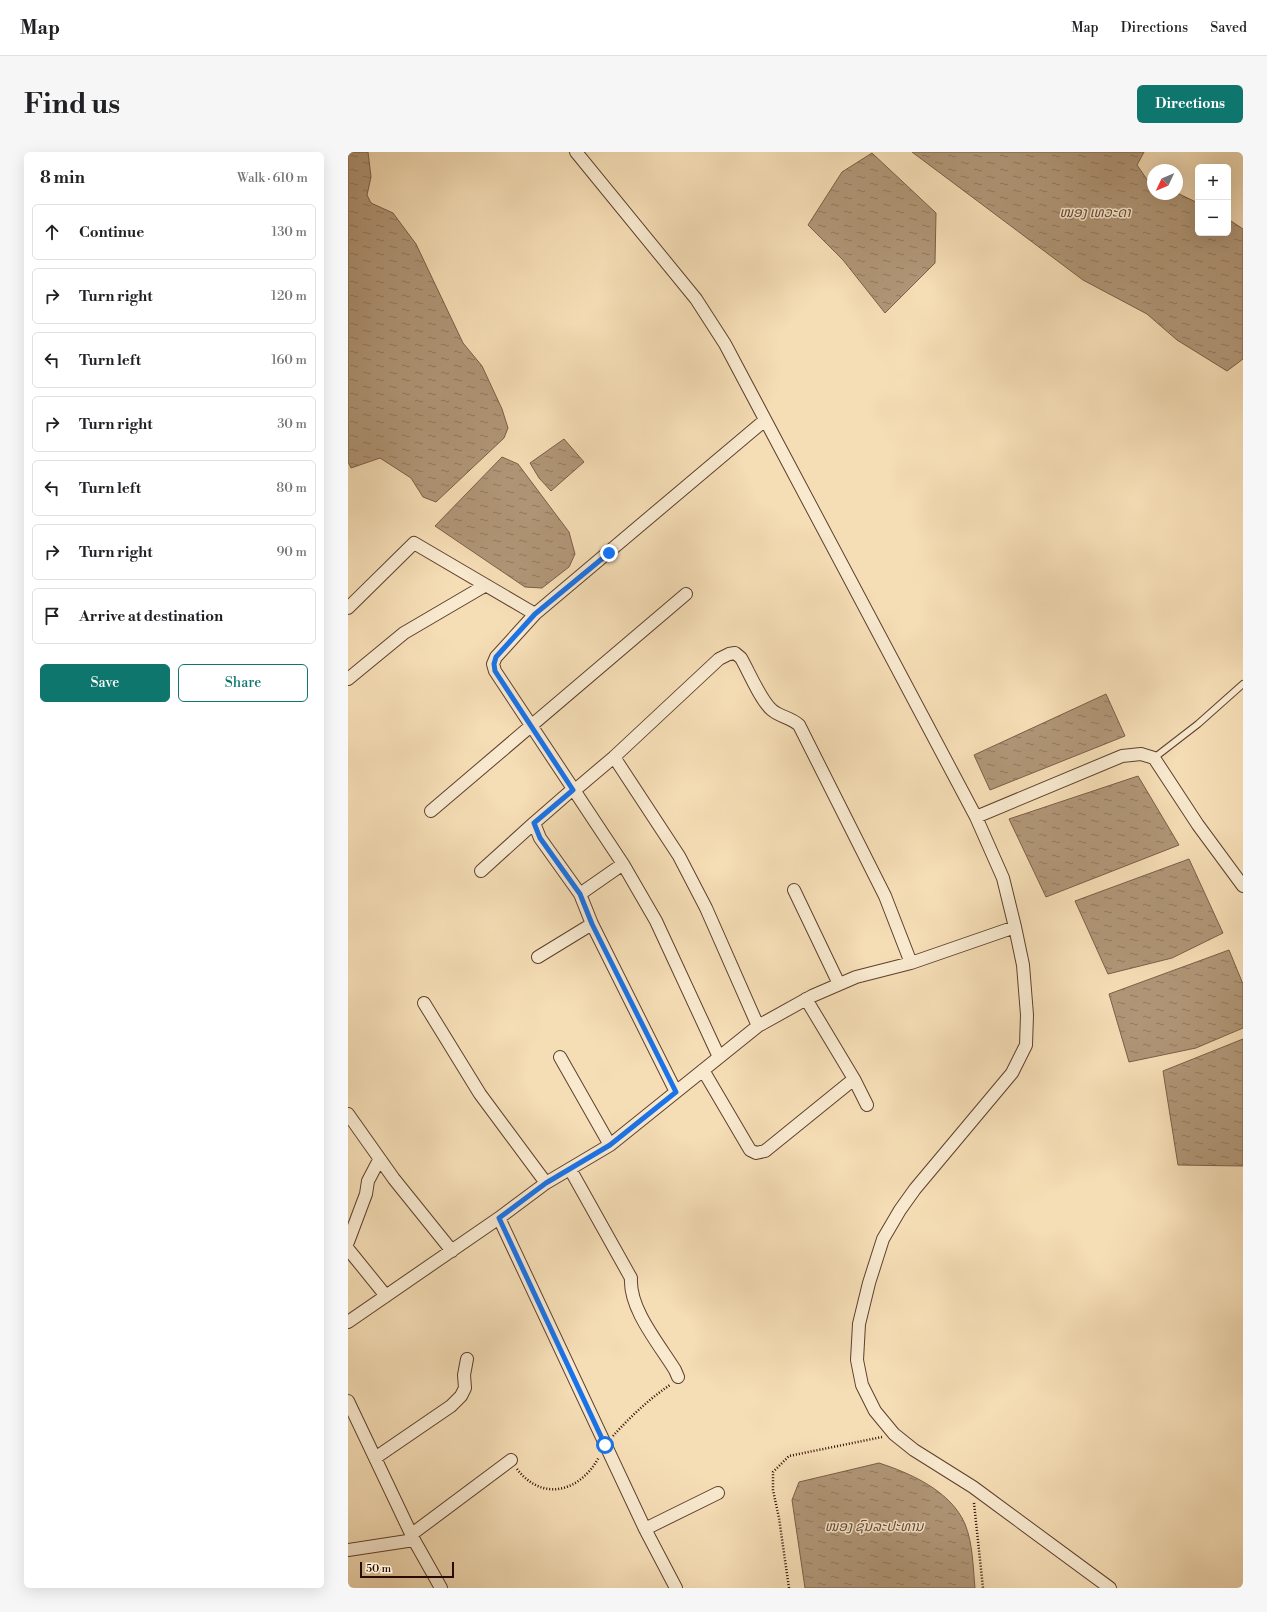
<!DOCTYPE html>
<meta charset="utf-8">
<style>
:root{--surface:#fff;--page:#f6f6f6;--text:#202124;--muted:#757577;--line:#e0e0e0;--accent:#0f766e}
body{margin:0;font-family:"Libre Bodoni","Noto Sans Lao",serif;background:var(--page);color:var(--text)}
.controls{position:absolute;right:12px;top:12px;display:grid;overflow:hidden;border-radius:6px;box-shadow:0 4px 16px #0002}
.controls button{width:36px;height:36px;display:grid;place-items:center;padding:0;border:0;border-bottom:1px solid var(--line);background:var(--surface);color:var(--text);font:20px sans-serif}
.compass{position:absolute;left:799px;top:12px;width:36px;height:36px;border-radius:50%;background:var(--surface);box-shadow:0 4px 16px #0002;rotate:226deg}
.scale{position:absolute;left:12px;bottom:10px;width:94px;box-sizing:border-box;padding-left:4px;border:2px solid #2b0b00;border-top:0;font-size:11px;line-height:14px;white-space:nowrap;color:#2b0b00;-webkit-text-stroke:3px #f8e9cf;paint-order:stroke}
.stop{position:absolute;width:12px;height:12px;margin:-9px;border:3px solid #1a73e8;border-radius:50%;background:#fff}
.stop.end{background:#1a73e8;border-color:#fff;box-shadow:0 1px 4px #0008}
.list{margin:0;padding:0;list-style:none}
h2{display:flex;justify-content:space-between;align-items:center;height:52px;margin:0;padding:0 16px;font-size:17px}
h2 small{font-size:13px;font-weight:400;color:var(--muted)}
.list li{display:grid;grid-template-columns:26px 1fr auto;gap:12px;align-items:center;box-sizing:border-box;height:56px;margin:0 8px 8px;padding:0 8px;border:1px solid var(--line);border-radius:6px}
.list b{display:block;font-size:15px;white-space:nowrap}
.list em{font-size:13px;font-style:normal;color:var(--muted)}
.actions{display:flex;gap:8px;padding:12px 16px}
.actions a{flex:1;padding:9px 0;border:1px solid var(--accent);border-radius:6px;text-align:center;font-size:14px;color:var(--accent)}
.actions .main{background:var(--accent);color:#fff}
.icon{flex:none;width:22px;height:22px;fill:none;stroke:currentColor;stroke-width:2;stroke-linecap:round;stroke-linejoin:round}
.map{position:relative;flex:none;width:895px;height:1436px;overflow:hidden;border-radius:6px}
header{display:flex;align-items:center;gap:24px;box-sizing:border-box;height:56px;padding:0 20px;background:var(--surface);border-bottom:1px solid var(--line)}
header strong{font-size:19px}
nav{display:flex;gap:22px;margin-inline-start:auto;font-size:14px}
.intro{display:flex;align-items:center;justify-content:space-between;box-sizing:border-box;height:96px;padding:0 24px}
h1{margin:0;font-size:28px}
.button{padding:10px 18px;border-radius:6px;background:var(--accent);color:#fff;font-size:14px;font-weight:700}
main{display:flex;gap:24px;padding:0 24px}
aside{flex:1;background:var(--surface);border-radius:6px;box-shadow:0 4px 16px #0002}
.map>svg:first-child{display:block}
.water{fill:url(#water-ripples);stroke:#7b5e47}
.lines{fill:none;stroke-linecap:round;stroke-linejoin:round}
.service-casing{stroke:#5e402d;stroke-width:8}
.minor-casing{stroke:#5e402d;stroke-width:14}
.path{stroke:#2b0b00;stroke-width:2.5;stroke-dasharray:1 2;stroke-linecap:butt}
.service{stroke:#f8e9cf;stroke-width:6}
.minor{stroke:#f8e9cf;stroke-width:12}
.route{stroke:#1a73e8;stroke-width:5}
.labels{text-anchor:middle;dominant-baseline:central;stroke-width:3;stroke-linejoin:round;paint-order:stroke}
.water-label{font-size:14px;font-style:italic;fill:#674a36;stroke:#f8e9cf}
</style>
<header>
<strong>Map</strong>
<nav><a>Map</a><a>Directions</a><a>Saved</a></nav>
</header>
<div class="intro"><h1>Find us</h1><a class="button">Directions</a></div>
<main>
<aside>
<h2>8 min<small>Walk · 610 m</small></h2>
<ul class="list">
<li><svg class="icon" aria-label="ahead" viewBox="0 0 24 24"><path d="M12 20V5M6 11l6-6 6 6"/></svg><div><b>Continue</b></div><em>130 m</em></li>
<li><svg class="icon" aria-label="right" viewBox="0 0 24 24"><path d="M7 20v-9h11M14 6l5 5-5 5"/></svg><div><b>Turn right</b></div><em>120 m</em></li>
<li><svg class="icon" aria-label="left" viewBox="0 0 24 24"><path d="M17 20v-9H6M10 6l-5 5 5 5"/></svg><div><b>Turn left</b></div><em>160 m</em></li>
<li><svg class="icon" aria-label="right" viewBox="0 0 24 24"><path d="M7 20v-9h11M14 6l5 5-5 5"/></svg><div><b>Turn right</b></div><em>30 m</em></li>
<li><svg class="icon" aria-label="left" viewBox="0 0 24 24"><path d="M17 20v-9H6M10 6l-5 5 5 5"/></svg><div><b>Turn left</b></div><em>80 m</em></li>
<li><svg class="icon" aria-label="right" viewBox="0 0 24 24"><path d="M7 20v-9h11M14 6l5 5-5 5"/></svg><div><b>Turn right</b></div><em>90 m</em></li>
<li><svg class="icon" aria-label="arrive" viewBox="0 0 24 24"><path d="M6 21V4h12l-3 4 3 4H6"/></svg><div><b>Arrive at destination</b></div></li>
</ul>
<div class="actions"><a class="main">Save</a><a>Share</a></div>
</aside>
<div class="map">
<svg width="895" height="1436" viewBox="0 0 895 1436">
<defs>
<pattern id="water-ripples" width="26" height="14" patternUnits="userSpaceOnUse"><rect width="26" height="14" fill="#b09677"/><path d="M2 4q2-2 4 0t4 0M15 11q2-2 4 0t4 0" fill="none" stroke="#8f795f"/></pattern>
</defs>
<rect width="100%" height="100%" fill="#f5ddb5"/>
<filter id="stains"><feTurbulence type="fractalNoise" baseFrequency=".005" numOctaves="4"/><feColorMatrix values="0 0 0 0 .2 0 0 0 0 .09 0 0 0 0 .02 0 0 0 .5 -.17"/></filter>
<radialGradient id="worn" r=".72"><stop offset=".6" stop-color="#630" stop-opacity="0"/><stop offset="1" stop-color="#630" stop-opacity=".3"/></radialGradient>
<path class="water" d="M0,0H20L23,25L19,43L23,51L45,61L68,92L115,191L134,214L154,257L160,276L156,286L88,350L75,345L63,326L32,306L3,316L0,310Z
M564,0H796L789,13L800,29L805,31V42L829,41L850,51V81H880V67L895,77V207L879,219L829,188L799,162L735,128Z
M524,1L588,61L587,111L537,161L495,108L460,73L494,20Z
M216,287L236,310L203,339L191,326L182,311Z
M154,305L170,312L221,380L227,402L221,415L194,436L177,435L87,374Z
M758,542L777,584L642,638L626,603Z
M790,624L831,693L698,745L661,667Z
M841,707L875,781L824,806L760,822L727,749Z
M881,798L895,832V876L848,896L781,910L761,842Z
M895,887V1014L830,1013L815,919Z
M531,1311C562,1321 603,1339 617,1372C625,1392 625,1415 627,1436H457L444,1348L451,1330Z"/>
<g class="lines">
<g class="service-casing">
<path id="service" d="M806,606L850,572L895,532"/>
</g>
<g class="minor-casing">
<path id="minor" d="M228,0L348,147L377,192L628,665L655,726L667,775L675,813L679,863L678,893L664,921L567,1037L552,1058L535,1087L521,1131L511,1172L509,1208L514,1233L527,1259L546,1282L566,1298L625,1335L762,1436
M0,456L66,391L187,462
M0,527L56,481L138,433
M266,605L331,704L358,756L410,874
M225,637L186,671L192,686L232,742L244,772L328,940
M227,638L266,605L371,507L381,502L387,501L393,506C401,520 413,549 424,558C432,565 442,565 451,573L537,744L563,811
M83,659L338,442
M628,665L774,604L793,602L806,606L850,673L895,734
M133,719L186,671
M446,738L491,832
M232,742L275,712
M190,805L244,772
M458,847L506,927L519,953
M76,851L132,942L198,1031
M212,905L262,993
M371,905L308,769L275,712L147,519L145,512L148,505L187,462L417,268
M355,918L402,998L408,1001L417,999L506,927
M0,962L46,1027L104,1099
M222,1017L283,1126C281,1157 311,1192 327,1218L330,1225
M151,1066L297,1377L328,1436
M0,1090L18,1042L20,1029L31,1008
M0,1097L38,1144
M0,1170L151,1066L198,1031L262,993L410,874L464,844L508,825L563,811L667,775
M0,1249L66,1388L93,1436
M27,1306L103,1254L113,1244L117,1236L116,1223L119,1207
M297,1377L370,1341
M64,1382L163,1308
M0,1398L66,1388"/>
</g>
<path class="path" d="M265,1284C282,1265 301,1247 322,1233
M169,1317C195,1351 233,1339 251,1305
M626,1351L635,1436
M441,1436L431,1366L425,1338V1320L441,1304L534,1285"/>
<use href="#service" class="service"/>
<use href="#minor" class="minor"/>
</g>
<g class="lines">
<path class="route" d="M257,1293L151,1066L198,1031L262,993L328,940L244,772L232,742L192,686L186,671L225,638L147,519L146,512L148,505L187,462L261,401"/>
</g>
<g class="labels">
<g class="water-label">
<text x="747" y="61">ໜອງ ເທວະດາ</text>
<text x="526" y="1375">ໜອງ ຊົນລະປະທານ</text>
</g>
</g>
<rect width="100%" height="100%" filter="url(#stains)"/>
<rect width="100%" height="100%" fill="url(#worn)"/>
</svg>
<div class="controls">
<button>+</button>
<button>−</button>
</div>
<svg class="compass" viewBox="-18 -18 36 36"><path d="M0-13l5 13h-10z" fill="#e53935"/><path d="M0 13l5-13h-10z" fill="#757577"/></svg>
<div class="scale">50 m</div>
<div class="stop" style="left:257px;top:1293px"></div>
<div class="stop end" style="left:261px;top:401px"></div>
</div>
</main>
